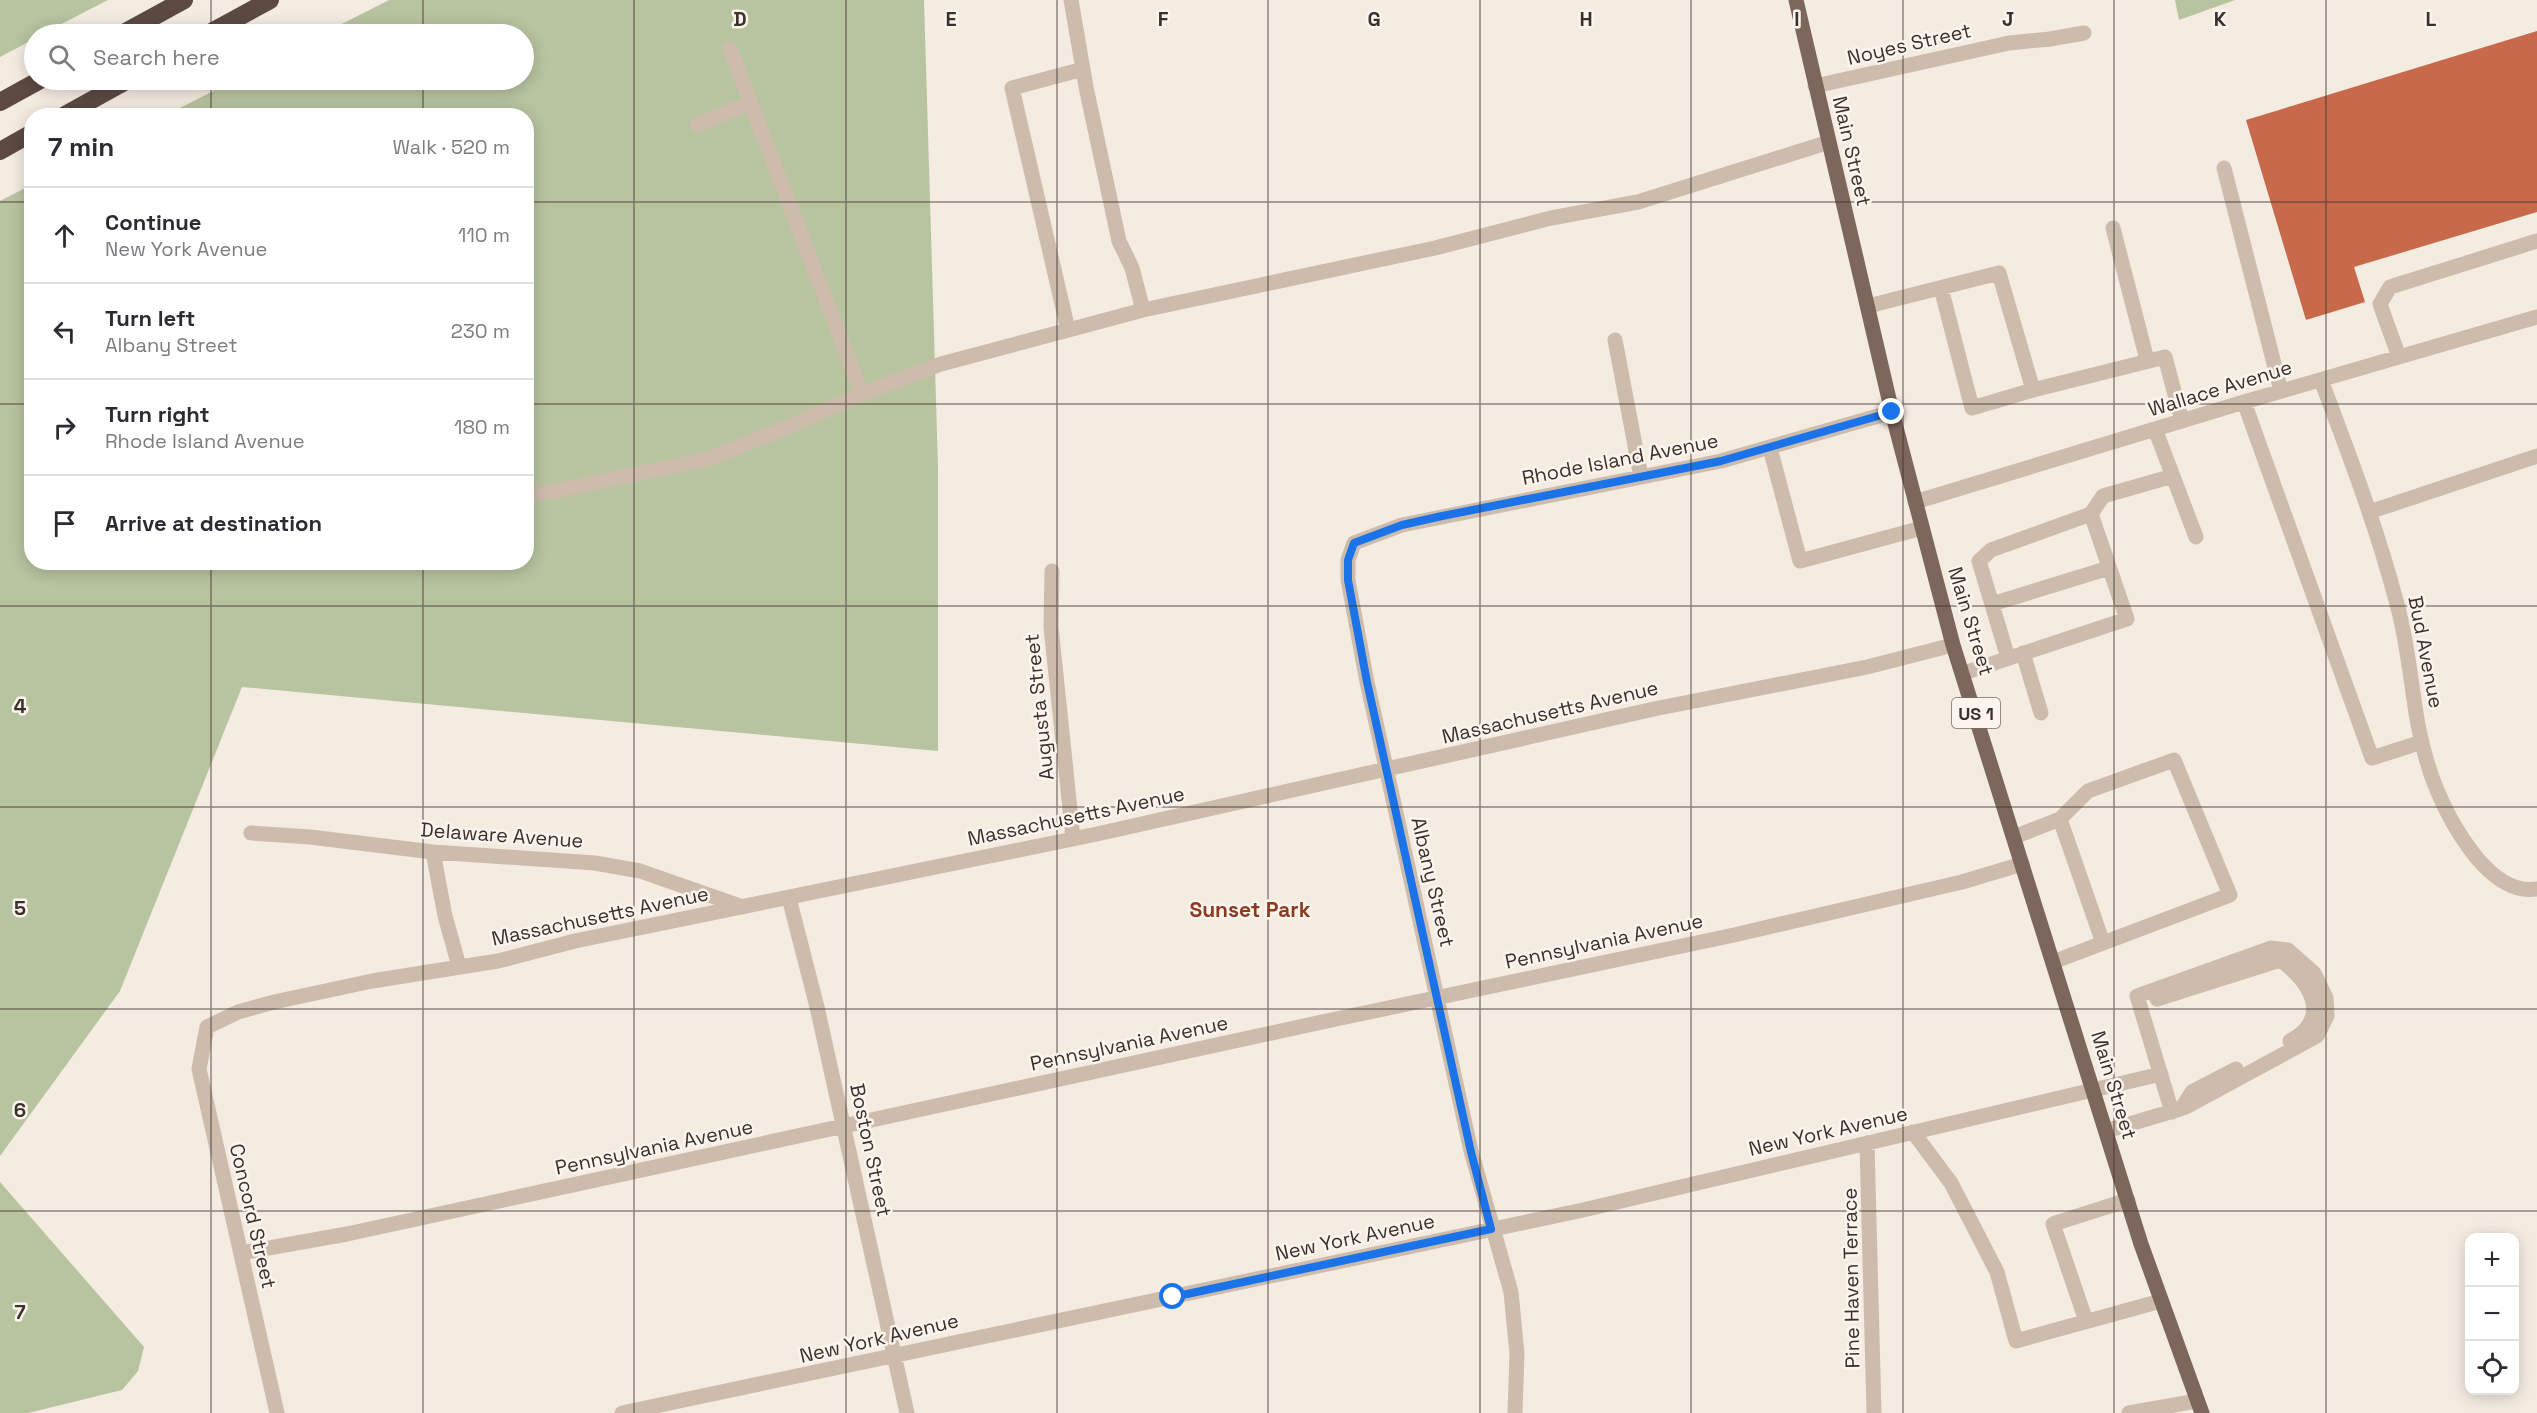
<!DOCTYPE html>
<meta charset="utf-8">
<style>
:root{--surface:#fff;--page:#f2f2f3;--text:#2b2b33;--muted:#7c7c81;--line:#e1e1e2}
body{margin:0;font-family:"Space Grotesk",sans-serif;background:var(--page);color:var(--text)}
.controls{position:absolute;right:18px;bottom:18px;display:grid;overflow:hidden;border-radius:12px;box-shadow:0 3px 15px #0003}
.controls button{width:54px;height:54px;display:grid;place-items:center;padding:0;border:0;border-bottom:2px solid var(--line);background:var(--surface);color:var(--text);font:30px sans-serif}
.stop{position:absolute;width:18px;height:18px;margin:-14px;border:4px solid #1a73e8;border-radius:50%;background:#fff}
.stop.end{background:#1a73e8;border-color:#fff;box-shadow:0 2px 6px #0008}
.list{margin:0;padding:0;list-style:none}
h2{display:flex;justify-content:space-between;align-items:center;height:78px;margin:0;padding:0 24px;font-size:26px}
h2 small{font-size:20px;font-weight:400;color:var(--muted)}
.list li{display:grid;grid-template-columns:39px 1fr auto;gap:18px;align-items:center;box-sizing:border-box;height:96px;padding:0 24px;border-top:2px solid var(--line)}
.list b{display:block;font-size:22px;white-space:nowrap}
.list p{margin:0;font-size:20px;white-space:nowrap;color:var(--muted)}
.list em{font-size:20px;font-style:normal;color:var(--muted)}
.icon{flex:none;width:33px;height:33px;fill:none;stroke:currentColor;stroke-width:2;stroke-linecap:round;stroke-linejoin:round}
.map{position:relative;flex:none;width:2537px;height:1413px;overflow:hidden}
.search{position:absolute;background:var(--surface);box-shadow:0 3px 15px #0003;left:24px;top:24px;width:510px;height:66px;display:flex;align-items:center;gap:15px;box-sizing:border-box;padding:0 21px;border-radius:33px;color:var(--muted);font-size:22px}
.panel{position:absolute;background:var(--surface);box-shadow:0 3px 15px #0003;left:24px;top:108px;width:510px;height:462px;border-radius:24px}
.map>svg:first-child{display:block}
.green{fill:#b8c4a0}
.building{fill:#c8694b}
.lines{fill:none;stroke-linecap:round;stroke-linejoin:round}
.minor{stroke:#cdbbac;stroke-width:15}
.major{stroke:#7d675c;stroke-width:15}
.highway{stroke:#5c4a42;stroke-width:18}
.route{stroke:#1a73e8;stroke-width:8}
.grid{fill:none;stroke:#3b302b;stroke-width:1.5;stroke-opacity:0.55}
.labels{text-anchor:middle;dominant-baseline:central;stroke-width:5;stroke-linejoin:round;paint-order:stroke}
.shield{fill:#fbf5ee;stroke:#756b66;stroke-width:1.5}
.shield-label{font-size:18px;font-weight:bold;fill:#3b302b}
.street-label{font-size:20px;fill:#3b302b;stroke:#fbf5ee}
.neighbourhood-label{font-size:21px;font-weight:bold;fill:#8c3b22;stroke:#fbf5ee}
.grid-label{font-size:20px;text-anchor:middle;font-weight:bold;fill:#3b302b;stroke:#fbf5ee;stroke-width:5;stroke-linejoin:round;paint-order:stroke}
</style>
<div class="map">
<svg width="2537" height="1413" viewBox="0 0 2537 1413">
<rect width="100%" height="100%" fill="#f4ebe1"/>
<path class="green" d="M0,0H108L42,34H34V39L0,57Z
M389,0H924L938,467V751L242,687L120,991L0,1156V201L31,185L32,562H526V116L166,115L235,80H524V34H322Z
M2175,0H2235L2179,20Z
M0,1182L144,1347L138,1371L122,1390L28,1413H0Z"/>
<path class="building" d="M2537,31V212L2354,267L2365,302L2306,320L2246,120Z"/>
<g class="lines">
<path class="minor" d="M1071,0L1086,87L1119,241L1132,268L1143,310L1435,248L1551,218L1638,202L1829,142
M730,49L862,394L941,364L1143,310
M1815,86L2009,43L2050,39L2084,33
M697,125L750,103
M2224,168L2281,391
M2113,228L2147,360
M1941,288L1972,408L2033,390
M1868,306L1999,273L2033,390L2165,357L2182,421
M1068,330L1012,88L1083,69
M1615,340L1641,477
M2399,357L2380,304L2390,287L2537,241
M2321,380C2349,454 2377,528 2397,604C2408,644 2411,685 2418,725C2427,773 2446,819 2476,857C2491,875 2512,893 2537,889
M2244,402L2372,758L2422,742
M2155,429L2196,537
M1770,448L1800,561L1922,528
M526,497L708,459L786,428L862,394
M1915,502L2244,402L2537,317
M2369,512L2537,456
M1052,571L1051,627L1073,838
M1992,604L2109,568
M2023,653L2041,713
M2008,658L1979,561L1991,550L2091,514
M1964,673L2127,619L2091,514L2103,496L2173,476
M2060,819L2103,943
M251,833L310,837L433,852L595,863L640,871L743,907
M2014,837L2060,819L2088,791L2174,760L2230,895L2053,962
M433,852L445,916L459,966
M789,898L817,1007L907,1413
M2157,999L2280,960C2311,981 2332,1019 2290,1041
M2182,1108L2192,1092L2236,1069
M2106,1131L2180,1109L2186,1107L2317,1036L2327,1016L2326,998L2314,973L2288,950L2271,948L2137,996L2172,1112
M1913,1132L1951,1183L1997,1272L2016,1341L2161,1301
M1867,1143L1874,1413
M241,1253L347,1234L1336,1019L1734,935L1962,882L2022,864
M2086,1321L2053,1224L2128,1200
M277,1413L199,1069L207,1027L238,1012L274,1002L372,981L498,961L575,941L1097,834L1654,709L1867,667L1953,645
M622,1413L1583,1210L2161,1074
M1515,1413L1517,1354L1511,1292L1471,1151L1367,682L1348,580V560L1354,543L1402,525L1721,461L1892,412
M2129,1413L2197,1401"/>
<path class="major" d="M1796,0L1892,412L1953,645L2141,1244L2202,1413"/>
<path class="highway" d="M122,34L184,0
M208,34L270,0
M0,102L40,80
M63,116L128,80
M0,151L32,133"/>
</g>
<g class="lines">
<path class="route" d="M1173,1297L1491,1229L1471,1152L1367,682L1348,580V560L1354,543L1402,525L1442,516L1721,461L1892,412"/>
</g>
<path class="grid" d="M211,0V34M423,0V34M634,0V1413M846,0V1413M1057,0V1413M1268,0V1413M1480,0V1413M1691,0V1413M1903,0V1413M2114,0V1413M2326,0V1413M211,80V116M423,80V116M0,202H32M526,202H2537M0,404H32M526,404H2537M211,562V1413M423,562V1413M0,606H2537M0,807H2537M0,1009H2537M0,1211H2537"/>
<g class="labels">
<rect class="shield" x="1952" y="698" width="48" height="30" rx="4.5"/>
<g class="shield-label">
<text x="1976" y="713">US 1</text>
</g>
<g class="street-label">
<text transform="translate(1909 44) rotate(-13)">Noyes Street</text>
<text transform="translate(1852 151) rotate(77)">Main Street</text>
<text transform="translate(2220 388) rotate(-17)">Wallace Avenue</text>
<text transform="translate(1620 459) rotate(-11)">Rhode Island Avenue</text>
<text transform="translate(1971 621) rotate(73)">Main Street</text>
<text transform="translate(2426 652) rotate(79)">Bud Avenue</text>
<text transform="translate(1039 707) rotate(-96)">Augusta Street</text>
<text transform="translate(1550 712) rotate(-13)">Massachusetts Avenue</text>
<text transform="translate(1076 816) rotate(-12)">Massachusetts Avenue</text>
<text transform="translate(502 835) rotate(4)">Delaware Avenue</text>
<text transform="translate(1433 882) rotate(77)">Albany Street</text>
<text transform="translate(600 916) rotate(-12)">Massachusetts Avenue</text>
<text transform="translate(1604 941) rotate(-12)">Pennsylvania Avenue</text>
<text transform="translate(1129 1043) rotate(-12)">Pennsylvania Avenue</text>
<text transform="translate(2114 1085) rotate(73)">Main Street</text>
<text transform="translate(1828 1131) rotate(-13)">New York Avenue</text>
<text transform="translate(654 1147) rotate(-12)">Pennsylvania Avenue</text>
<text transform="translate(871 1150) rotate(78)">Boston Street</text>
<text transform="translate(253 1216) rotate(77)">Concord Street</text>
<text transform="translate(1355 1237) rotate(-12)">New York Avenue</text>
<text transform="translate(1851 1278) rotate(-91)">Pine Haven Terrace</text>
<text transform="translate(879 1338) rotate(-13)">New York Avenue</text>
</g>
<g class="neighbourhood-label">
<text x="1250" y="909">Sunset Park</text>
</g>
</g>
<g class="grid-label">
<text x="740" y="26">D</text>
<text x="951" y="26">E</text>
<text x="1163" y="26">F</text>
<text x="1374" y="26">G</text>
<text x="1586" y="26">H</text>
<text x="1797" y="26">I</text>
<text x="2008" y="26">J</text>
<text x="2220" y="26">K</text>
<text x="2431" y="26">L</text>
<text x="20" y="713">4</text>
<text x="20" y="915">5</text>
<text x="20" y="1117">6</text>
<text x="20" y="1319">7</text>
</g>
</svg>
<div class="controls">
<button>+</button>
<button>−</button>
<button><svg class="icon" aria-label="locate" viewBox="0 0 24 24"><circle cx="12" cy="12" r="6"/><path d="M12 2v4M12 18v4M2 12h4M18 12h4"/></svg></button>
</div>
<div class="stop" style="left:1173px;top:1297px"></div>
<div class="stop end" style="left:1892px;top:412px"></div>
<div class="search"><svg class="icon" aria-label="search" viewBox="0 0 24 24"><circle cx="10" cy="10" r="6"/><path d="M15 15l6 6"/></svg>Search here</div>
<section class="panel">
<h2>7 min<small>Walk · 520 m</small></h2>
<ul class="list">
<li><svg class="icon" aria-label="ahead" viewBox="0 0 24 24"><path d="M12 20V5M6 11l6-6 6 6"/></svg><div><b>Continue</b><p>New York Avenue</p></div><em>110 m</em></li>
<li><svg class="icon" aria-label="left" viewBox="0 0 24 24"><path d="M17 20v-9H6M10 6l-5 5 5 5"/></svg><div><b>Turn left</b><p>Albany Street</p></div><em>230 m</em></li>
<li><svg class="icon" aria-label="right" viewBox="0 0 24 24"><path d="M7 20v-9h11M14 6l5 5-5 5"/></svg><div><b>Turn right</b><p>Rhode Island Avenue</p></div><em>180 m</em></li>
<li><svg class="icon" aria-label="arrive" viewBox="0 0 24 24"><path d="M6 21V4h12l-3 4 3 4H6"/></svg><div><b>Arrive at destination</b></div></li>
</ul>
</section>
</div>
